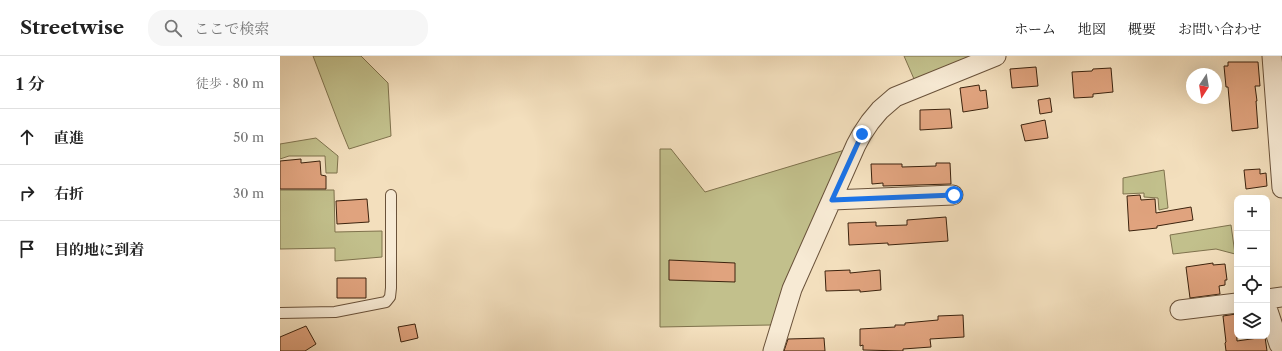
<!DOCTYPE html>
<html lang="ja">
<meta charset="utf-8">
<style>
:root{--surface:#fff;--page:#f6f6f6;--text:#222;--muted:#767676;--line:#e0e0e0}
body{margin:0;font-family:"Libre Caslon Text","Noto Serif JP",serif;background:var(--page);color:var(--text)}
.controls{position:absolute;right:12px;bottom:12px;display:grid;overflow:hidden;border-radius:8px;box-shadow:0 4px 16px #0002}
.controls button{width:36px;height:36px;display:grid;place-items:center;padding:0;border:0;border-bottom:1px solid var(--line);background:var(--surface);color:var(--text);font:20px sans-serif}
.compass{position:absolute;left:906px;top:12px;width:36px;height:36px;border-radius:50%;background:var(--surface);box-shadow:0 4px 16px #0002;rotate:192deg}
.stop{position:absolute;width:12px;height:12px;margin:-9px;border:3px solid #1a73e8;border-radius:50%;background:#fff}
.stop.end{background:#1a73e8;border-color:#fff;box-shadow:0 1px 4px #0008}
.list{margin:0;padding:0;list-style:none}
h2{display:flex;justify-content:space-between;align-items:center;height:52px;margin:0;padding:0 16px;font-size:17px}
h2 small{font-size:13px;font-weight:400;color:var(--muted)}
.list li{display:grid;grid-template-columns:26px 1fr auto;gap:12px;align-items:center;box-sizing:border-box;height:56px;padding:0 16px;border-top:1px solid var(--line)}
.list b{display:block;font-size:15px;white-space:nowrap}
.list em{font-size:13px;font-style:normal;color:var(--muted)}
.icon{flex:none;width:22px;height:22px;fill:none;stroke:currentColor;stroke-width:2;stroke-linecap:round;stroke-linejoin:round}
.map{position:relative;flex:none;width:1002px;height:295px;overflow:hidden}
header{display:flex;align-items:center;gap:24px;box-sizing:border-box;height:56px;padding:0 20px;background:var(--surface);border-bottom:1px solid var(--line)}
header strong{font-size:19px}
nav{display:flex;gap:22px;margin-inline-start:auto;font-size:14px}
.search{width:280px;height:36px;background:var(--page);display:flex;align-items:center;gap:10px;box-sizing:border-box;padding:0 14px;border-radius:16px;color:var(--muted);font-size:15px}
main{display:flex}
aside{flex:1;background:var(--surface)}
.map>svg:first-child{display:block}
.green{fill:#c2c08c;stroke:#7f724d}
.building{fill:#e0a37e;stroke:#3c230e}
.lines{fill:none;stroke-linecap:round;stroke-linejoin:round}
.lane-casing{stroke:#6a523a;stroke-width:12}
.street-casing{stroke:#6a523a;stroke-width:21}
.lane{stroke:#f7ead4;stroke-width:10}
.street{stroke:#f7ead4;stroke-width:19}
.route{stroke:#1a73e8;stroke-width:5}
</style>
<header>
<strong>Streetwise</strong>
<div class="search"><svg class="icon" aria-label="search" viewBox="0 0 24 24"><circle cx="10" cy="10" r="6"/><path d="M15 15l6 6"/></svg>ここで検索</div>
<nav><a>ホーム</a><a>地図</a><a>概要</a><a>お問い合わせ</a></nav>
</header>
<main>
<aside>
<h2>1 分<small>徒歩 · 80 m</small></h2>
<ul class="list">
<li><svg class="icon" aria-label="ahead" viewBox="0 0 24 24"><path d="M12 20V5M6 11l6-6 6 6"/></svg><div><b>直進</b></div><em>50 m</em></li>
<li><svg class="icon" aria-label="right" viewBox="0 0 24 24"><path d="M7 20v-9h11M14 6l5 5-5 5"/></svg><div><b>右折</b></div><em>30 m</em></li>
<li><svg class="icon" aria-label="arrive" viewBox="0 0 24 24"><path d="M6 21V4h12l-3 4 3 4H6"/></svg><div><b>目的地に到着</b></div></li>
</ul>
</aside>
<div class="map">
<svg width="1002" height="295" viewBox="0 0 1002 295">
<rect width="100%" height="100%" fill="#f3dfbd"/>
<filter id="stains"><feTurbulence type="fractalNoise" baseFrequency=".005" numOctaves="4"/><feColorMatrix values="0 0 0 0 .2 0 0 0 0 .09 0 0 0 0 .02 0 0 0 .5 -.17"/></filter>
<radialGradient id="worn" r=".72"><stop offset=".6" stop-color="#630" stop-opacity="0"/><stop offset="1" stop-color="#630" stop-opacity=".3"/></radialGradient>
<path class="green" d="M33,0H81L108,27L111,80L69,93L60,71Z
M624,0H695L634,23Z
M36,82L58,100L57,117H46L45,100H9L0,103V88Z
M380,93H391L425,136L568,93L542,142L491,269L380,271Z
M884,114L888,152L879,154L878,142L864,141V137L843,138V122Z
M0,134H54L55,176L102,175V201L55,205V192L0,193Z
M951,169L955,198L936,193L893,198L890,179Z"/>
<path class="building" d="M948,6H978L980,30H975L977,45H976L978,72L952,75L948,31H946L944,10H948Z
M756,11L758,30L732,32L730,13Z
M831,12L833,36L813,38V41L794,42L792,16L812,15L813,13Z
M699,29L700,35L706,34L708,52L683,56L680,32Z
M770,42L772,56L760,58L758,44Z
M670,53L672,72L640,74V54Z
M765,64L768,82L745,85L741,69Z
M21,103V107L40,105L41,119L46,120V133H0V105Z
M656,107H670L671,128L603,130V127L592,128L591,108H622V111L656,110Z
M980,113V118L986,117L987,130L966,133L964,114Z
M860,139L861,144L875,143L876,157L911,151L913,164L877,170V172L849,175L847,140Z
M87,143L89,166L57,168L56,145Z
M666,161L668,185L608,189V187L569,189L568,167L596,166V170L627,169V164Z
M389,204L455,207V226L389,224Z
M933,207V209L945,208L947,224H945V229L939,230L940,238L910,242L906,211Z
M570,214V217L600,214L601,234L580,236V234L546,235L545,215Z
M57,222H86V242H57Z
M956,258L957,285L985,281L987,295H946L945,287L946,286L943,260Z
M683,259L684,281L650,283L651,291L623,293V295L583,294V289L580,290V273L615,271V269H625V267L658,264V260Z
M135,268L138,282L121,286L118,271Z
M26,270L36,288L25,295H0V281Z
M544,282L545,295H504L508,283Z"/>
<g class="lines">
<g class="lane-casing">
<path id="lane" d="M0,257L55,256L106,246L110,241L111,232V139"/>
</g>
<g class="street-casing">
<path id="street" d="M992,0L1002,132
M552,144L673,139
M987,243L1002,241
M987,252L999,288L1002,292
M900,254L957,247
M493,295L512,233L576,89L582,78L590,66L600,54L615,41L716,0"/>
</g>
<use href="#lane" class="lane"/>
<use href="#street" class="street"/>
</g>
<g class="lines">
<path class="route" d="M582,78L552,144L674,139"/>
</g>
<rect width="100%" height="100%" filter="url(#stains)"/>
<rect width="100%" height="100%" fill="url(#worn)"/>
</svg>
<div class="controls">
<button>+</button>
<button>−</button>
<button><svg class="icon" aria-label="locate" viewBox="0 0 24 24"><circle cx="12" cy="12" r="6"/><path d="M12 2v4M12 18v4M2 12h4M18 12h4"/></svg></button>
<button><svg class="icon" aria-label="layers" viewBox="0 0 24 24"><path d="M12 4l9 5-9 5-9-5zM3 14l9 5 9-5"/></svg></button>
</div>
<svg class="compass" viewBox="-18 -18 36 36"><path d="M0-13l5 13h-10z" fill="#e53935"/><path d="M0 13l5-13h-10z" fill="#767676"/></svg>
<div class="stop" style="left:674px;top:139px"></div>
<div class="stop end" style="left:582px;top:78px"></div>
</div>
</main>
